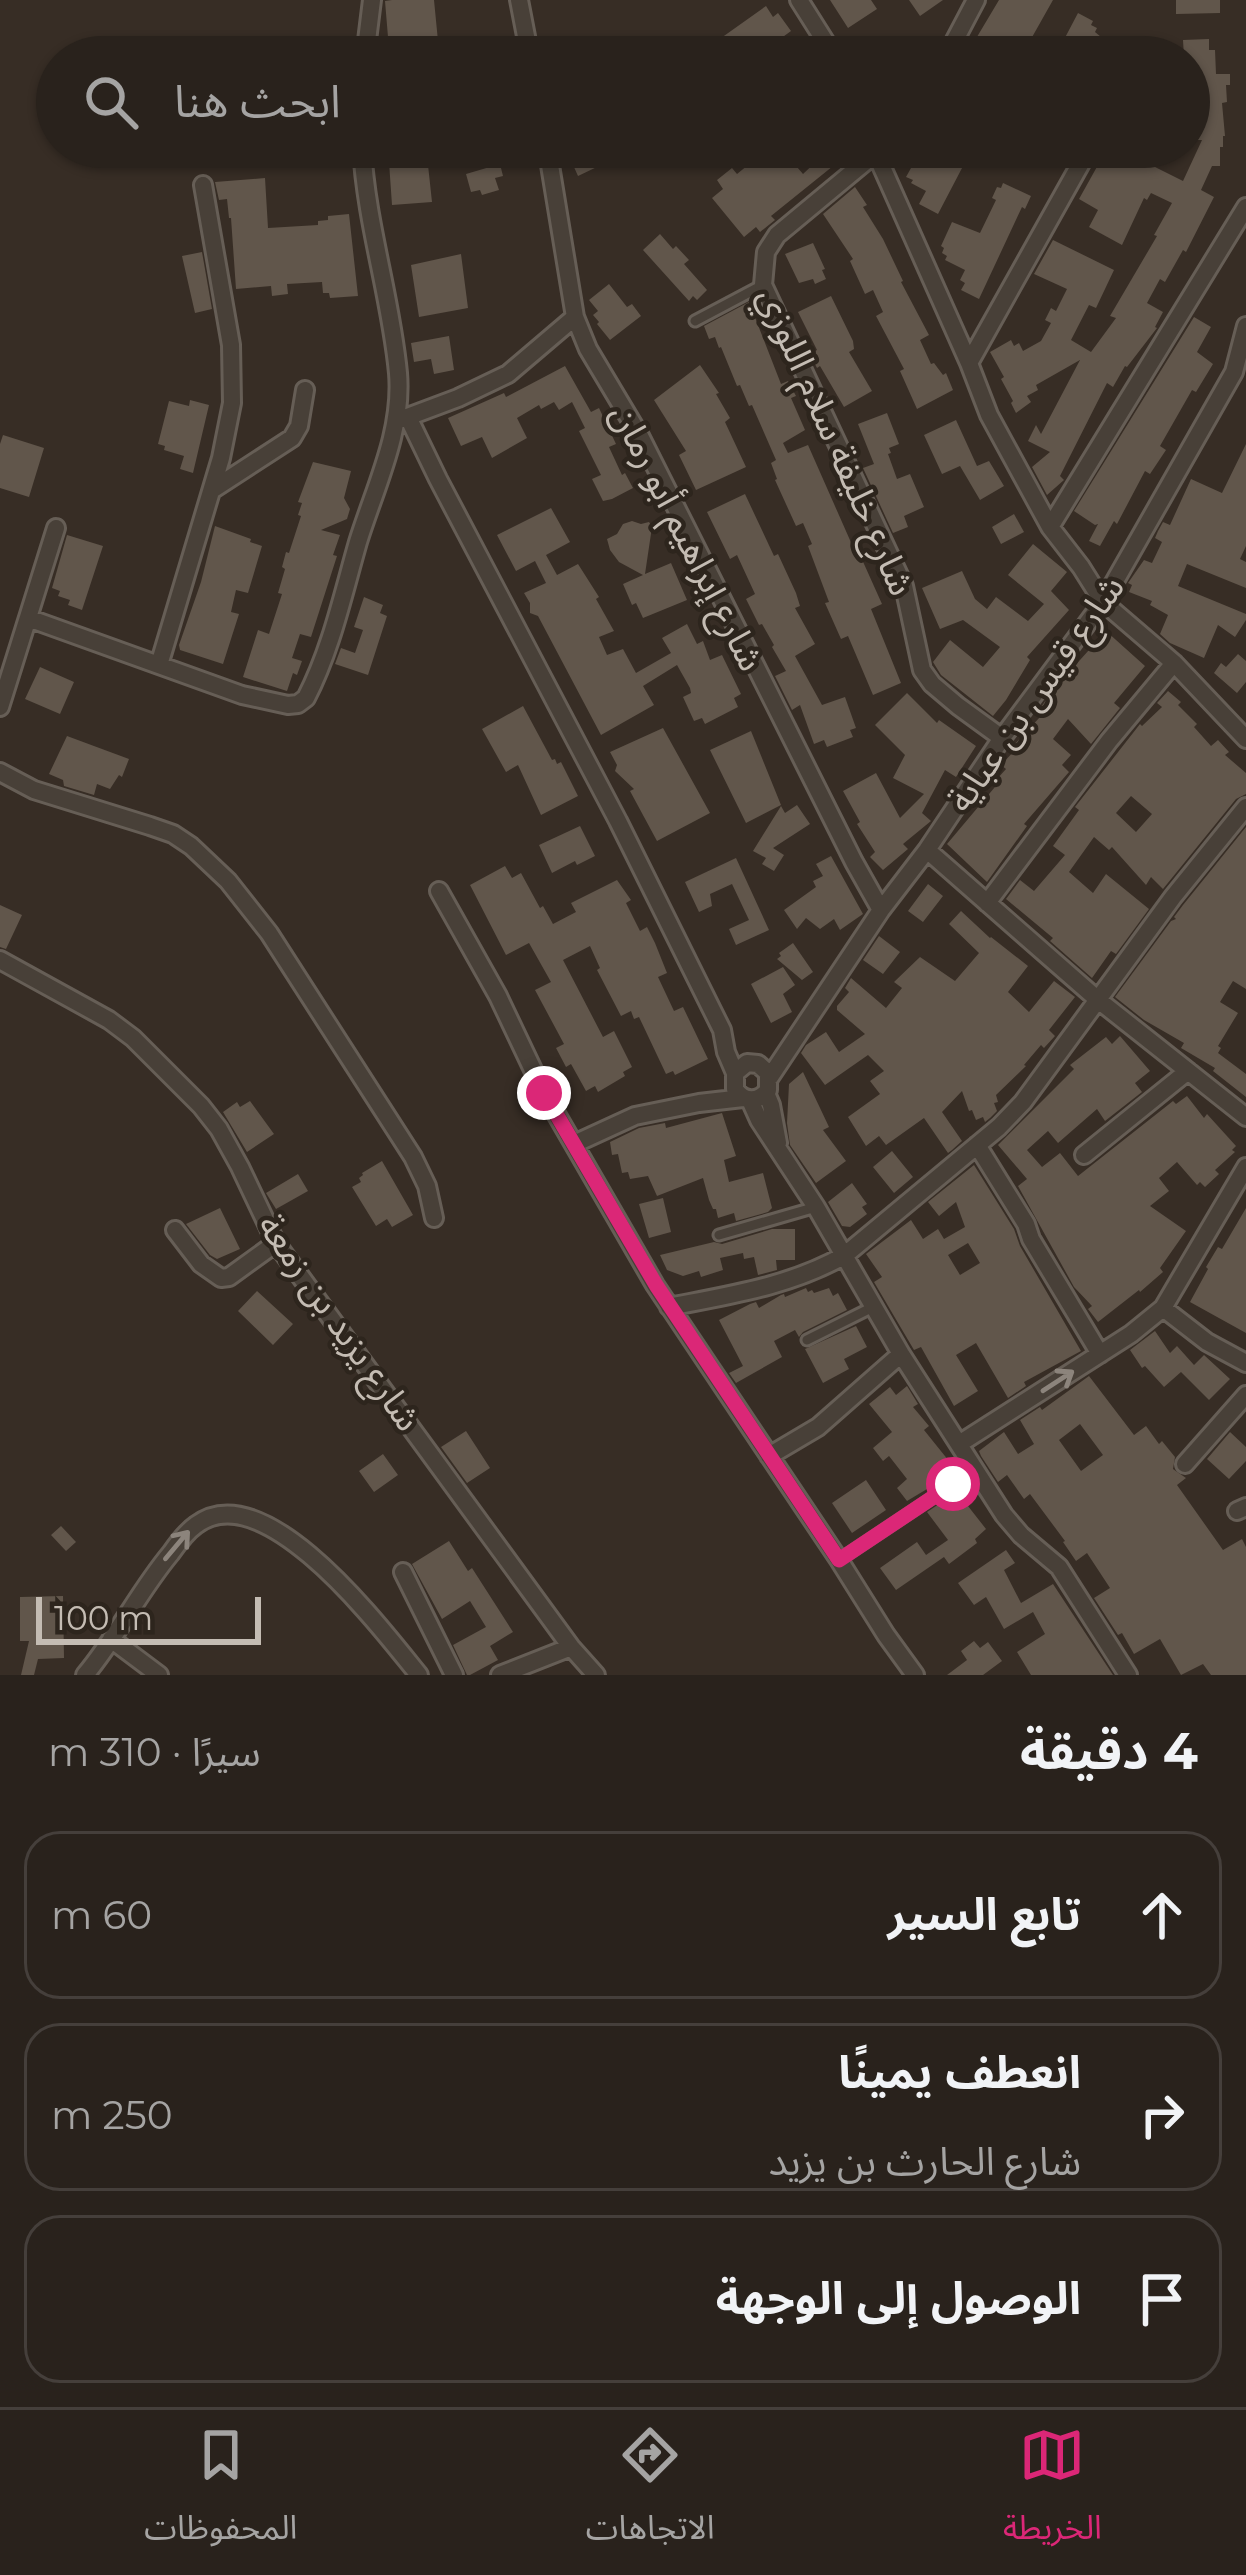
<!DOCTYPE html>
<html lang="ar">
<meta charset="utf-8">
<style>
:root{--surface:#29221c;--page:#312a25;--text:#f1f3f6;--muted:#a5a4a3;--line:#453f3b;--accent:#db2777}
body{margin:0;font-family:Montserrat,"Noto Sans Arabic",sans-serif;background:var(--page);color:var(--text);direction:rtl}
.scale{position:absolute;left:36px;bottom:30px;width:225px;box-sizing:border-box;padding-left:12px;border:6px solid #c4bcb3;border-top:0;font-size:33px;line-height:42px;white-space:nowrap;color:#c4bcb3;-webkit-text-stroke:9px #2d251d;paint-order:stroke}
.stop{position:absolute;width:36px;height:36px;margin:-27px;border:9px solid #db2777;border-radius:50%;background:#fff}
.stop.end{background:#db2777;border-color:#fff;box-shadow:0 3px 12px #0008}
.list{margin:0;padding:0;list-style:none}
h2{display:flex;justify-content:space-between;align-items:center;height:156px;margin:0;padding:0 48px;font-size:51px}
h2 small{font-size:39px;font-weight:400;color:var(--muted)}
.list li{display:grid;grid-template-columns:78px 1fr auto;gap:36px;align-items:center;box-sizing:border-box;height:168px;margin:0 24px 24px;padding:0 24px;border:3px solid var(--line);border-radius:36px}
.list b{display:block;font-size:45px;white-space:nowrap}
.list p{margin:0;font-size:39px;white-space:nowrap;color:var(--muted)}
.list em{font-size:39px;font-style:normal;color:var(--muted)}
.icon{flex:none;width:66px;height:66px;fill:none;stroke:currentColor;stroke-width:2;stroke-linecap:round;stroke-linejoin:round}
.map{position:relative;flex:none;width:1246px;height:1675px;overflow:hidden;direction:ltr}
.search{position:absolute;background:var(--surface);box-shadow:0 3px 9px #0004;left:36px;right:36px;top:36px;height:132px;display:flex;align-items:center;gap:30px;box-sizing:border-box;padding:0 42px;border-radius:66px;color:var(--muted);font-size:45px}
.sheet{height:732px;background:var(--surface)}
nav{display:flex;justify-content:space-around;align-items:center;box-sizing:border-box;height:168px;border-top:3px solid var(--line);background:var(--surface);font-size:33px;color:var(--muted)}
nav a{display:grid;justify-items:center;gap:6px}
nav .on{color:var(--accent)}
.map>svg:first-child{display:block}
.building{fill:#61564b;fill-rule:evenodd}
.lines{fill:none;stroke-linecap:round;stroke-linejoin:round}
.service-casing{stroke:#665e56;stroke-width:15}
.minor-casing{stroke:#665e56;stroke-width:22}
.service{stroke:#484038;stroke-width:9}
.minor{stroke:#484038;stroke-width:16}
.oneway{stroke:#8c847c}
.route{stroke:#db2777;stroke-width:15}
.labels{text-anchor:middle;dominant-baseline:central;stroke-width:9;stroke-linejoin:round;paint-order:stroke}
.street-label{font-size:36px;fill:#c4bcb3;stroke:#2d251d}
</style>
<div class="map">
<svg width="1246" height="1675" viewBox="0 0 1246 1675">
<rect width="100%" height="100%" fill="#372d25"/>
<path class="building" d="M392,0H434L438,41L424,43L427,57H407L404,45L394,46L393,37H388L385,1Z
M830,0H871L877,9L848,28Z
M909,0H943L920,16Z
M999,0H1053L1022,55L1008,47L1002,57H965Z
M1176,0H1220V13L1176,14Z
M766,6L773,17L778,13L791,31L776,42L779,46L764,57H714L707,48Z
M1078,13L1093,21L1091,25L1097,28L1095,32L1107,42L1099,57H1068L1058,51Z
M886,38L892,53L881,57H848Z
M1209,39V50H1215L1216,74H1230V85H1226L1227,102L1222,103L1225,136H1223V147H1220V166H1212L1201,190L1214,197L1186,252L1183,250L1165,282L1160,279L1147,303L1163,312L1155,327L1157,328L1127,367L1125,366L1113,387L1107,383L1060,476L1064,480L1047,495L1032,467L1050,452L1028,441L1036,425L1041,434L1080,360L1036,385L1038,390L1027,396L1031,402L1016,413L1011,403L1013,401L1001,379L1004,377L990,352L1011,340L1014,346L1019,343L1023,351L1041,341L1051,323L1045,320L1051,308L1056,311L1067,289L1034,274L1053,240L1114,270L1096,308L1089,305L1071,340L1091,352L1116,318L1110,316L1157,236L1154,235L1172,203L1151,193L1147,200L1144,198L1122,245L1089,227L1098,210L1079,199L1108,147H1115L1183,181L1202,140H1189V57H1184L1183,40Z
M375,147H447L450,160L428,165L432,202L392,205L389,162L376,164Z
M496,147H523L525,158L499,164Z
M565,147H616L620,156L578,176Z
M770,147H780L803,174L822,156L814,147H832L843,158L771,216L775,220L760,232L756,227L744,237L712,198L723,189L717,180L732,168L737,174Z
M941,147H973L938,214L919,204L926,191L911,183L913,180L906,177L911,168L906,166L914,150L920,153L922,150L936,157Z
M990,147H1037L1025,167Z
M500,164L503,176L495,178L499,190L482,195L480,190L471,192L466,174Z
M265,178L268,228L318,225V221L328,220V216L349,214L358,296L330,298L329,293H323L322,282L287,284L288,294L272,296L271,286L236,289L231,218H229L227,199L219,200L215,182Z
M1003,183L1031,196L1025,209L1022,207L979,299L961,290L965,283L960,280L965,270L945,260L947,256L942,253L944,248L941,246L952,222L980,233L996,200L992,198L997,187L1001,188Z
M855,187L867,205L863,207L883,239L903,281L901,282L929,335L920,340L931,364L934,363L943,375L946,373L953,390L917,409L900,371L904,369L876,316L883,312L873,290L865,294L850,261L853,259L823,214Z
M660,234L673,249L676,246L689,260L684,264L707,290L697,300L693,296L689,301L643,250Z
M813,243L825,269L822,270L826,279L815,284L813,279L799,283L785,254Z
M202,252L212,309L195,313L182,256Z
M461,254L468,308L419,317L411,265Z
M609,284L627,307L632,304L641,316L610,340L597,324L599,322L593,315L598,311L589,300Z
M831,296L853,341L854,349L849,352L872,391L844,407L820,366L817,368L810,354L817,350L798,312Z
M749,302L781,384L788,381L796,396L791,398L805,430L783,443L788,453L808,445L857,556L860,555L882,604L871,609L901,683L873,695L848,636L841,639L825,603L829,602L808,546L812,544L803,523L796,526L775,480L777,479L771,463L776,460L752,405L749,406L740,385L737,386L721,347L719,348L715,337L709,339L704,326Z
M1194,317L1211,327L1197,352L1213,364L1196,392L1192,390L1160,446L1166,450L1150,474L1145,471L1117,524L1114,521L1100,546L1089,541L1098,524L1095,525L1074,511Z
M449,336L454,370L434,374L431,359L414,362L411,343Z
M700,365L719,393L716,394L730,418L725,422L746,467L696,490L679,455L686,451L654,400Z
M565,366L591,412L599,408L616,444L609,447L622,475L625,473L633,488L612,499L603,501L592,479L601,475L579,431L585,428L572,402L559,410L554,402L541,409L539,405L517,418L527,438L492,458L482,437L461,446L448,418L504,393L506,397Z
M190,400L209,405L193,473L180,469L184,456L164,450L165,446L158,444L169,401L189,406Z
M887,413L899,444L889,448L891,453L888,454L897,479L910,474L924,507L904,516L908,527L893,533L863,468L874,464L858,424Z
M956,420L977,466L989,461L1004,486L980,500L960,466L942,474L924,435Z
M3,435L44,448L29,497L0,488V444Z
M1246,444V546L1240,559L1246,562V588L1187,564L1178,586L1246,614V620L1235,637L1218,625L1204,658L1170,643L1160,634L1168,615L1150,605L1152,601L1129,592L1132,585L1128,583L1144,560L1152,563L1162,542L1155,538L1158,531L1163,522L1170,525L1191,479L1222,493Z
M313,462L351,471L344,498L350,509L347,519L321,530L340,535L333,555L337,556L311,637L300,634L292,658L302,661L297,675L293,673L287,691L243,677L258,630L269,634L282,594L278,593L285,569L282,567L286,552L289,553L301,516L298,515L302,503L298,502Z
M745,494L774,556L778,554L796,593L800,606L795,608L815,644L795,656L822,705L845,697L856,728L850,730L853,737L827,747L824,740L814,744L800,705L792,710L775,676L786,671L772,647L774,645L762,624L759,625L746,599L755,594L737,555L730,559L707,512Z
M551,508L570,542L546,555L557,575L578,564L599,597L596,599L614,631L599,637L607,655L623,649L636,673L671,653L662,638L687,624L697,644L703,641L710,660L722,655L741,694L734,698L738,707L705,724L702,718L694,721L683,697L691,693L690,688L677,665L643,686L654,705L601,735L538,616L530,613V603L524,593L546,583L535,561L516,571L497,535Z
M1014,514L1024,532L1001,544L992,527Z
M632,521L641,524L649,522L652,527L645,574L671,563L687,600L643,618L636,603L632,605L623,584L643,575L619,562L610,550L607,539L617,534L623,524Z
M215,526L251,539L250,542L262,546L248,593L236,590L231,612L239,614L223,664L180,650L179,645L201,582Z
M67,535L103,546L82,610L68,605L70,600L58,596L60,591L52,588Z
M1033,544L1067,572L1051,591L1069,610L1027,657L1030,660L1006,700L993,716L941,675L933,662L950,640L983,667L1000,647L963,620L940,629L922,588L962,571L975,599L987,609L996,597L1028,621L1044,604L1008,575Z
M364,597L383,605L380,613L387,616L368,675L335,664L341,648L355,653L363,630L354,627Z
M1106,631L1145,666L1114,703L1120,708L1091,744L1068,719L1053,739L1071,755L1062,765L1069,772L1024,824L1027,826L987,882L947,844L1000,781L997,779L1006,769L1001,765L1016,749L1013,746L1040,717L1036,714L1054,689Z
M1238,654L1246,661V682L1237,693L1214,673L1221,663L1226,667Z
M40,667L74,682L60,714L25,699Z
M1168,691L1181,702L1178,705L1197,724L1194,727L1211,746L1218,740L1229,752L1225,755L1246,773V794L1236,799L1163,889L1151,877L1146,885L1112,847L1109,850L1094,837L1069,872L1093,893L1106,874L1149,909L1116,954L1111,951L1092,978L1050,941L1053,938L1006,899L1020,880L1034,891L1065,855L1053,846L1079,810L1075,807L1140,724L1142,726L1162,707L1157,703ZM1131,796L1152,814L1136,832L1116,813Z
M907,693L937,723L939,720L976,746L956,777L945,770L922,813L931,821L903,844L908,849L883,870L870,857L875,852L857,824L860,822L843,791L876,773L900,818L924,794L893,778L905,755L875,725Z
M523,706L552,760L555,759L557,764L561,762L578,796L541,815L518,765L506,772L482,729Z
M663,728L710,813L657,841L630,791L634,789L615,771L617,765L610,752Z
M751,731L781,805L746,823L710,750Z
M67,736L129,759L122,777L119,775L110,789L97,784L94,795L64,786L63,780L49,774Z
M797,805L810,824L773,848L784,855L774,871L762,864L766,858L753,851L781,806L785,813Z
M580,826L595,856L577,865L575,861L552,873L539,845Z
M1246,827V989L1233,981L1220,1002L1238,1013L1218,1046L1221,1048L1218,1053L1246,1074V1097L1213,1071L1215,1068L1181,1048L1184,1043L1144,1020L1115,997L1171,921L1176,919L1174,917L1183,905Z
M831,856L863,914L840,930L834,919L820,929L806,918L797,929L784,910L816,887L813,881L823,876L816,864Z
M736,858L769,930L736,945L729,929L749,920L732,884L710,894L712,906L699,912L685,882Z
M505,866L512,878L521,873L540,908L543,906L553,924L576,912L571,903L617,880L631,900L626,903L640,931L647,927L655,943L667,973L658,977L674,1011L683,1007L708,1059L675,1075L673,1071L666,1074L639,1017L634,1019L631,1011L621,1016L597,970L600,968L590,946L563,960L603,1037L614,1031L632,1067L623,1072L625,1076L598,1092L595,1086L586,1091L571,1064L566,1067L556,1048L564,1044L535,990L551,982L529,943L506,955L470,885Z
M928,884L943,896L923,922L908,911Z
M0,905L22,915L6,949L0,947Z
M961,911L990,938L991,937L1028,966L1008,992L1029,1012L1054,981L1075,997L1049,1030L1055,1036L1044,1048L1041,1045L1024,1065L1026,1066L996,1095L998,1102L994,1103L997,1111L990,1118L985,1122L983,1117L976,1120L972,1110L969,1111L962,1091L942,1112L962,1141L952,1150L948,1153L924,1118L886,1145L879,1136L866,1146L848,1117L880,1094L870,1081L884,1071L868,1055L825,1085L801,1053L806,1045L826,1032L839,1052L865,1034L837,1010V1006L849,992L845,988L851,978L886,1008L902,988L894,982L920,957L955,981L979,953L949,924Z
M879,936L900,952L883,974L863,960Z
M793,943L813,972L802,980L777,959L781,956L779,953Z
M783,967L795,985L783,994L792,1012L771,1023L751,984Z
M1120,1036L1150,1071L1135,1083L1142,1092L1105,1121L1097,1109L1058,1143L1048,1131L1027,1150L1042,1167L1060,1153L1078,1176L1173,1101L1176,1104L1187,1096L1204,1118L1207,1114L1236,1146L1232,1150L1235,1152L1215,1170L1219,1174L1205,1187L1200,1182L1197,1185L1177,1162L1159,1178L1169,1191L1150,1206L1186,1231L1160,1268L1163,1272L1140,1292L1139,1290L1098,1322L1088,1309L1092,1306L1074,1287L1018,1186L1027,1179L998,1145L1074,1069L1070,1065L1106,1037L1112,1044Z
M803,1072L829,1127L823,1130L846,1161L816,1183L790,1145L787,1123L789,1084Z
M250,1101L274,1134L247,1152L223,1112L237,1102L240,1107Z
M722,1113L736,1156L724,1160L729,1182L763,1173L772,1208L768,1212L736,1221L734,1213L718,1218L716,1209H713L709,1200L703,1178L657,1196L648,1176L630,1179L628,1172L622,1173L618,1154L612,1155L610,1142L639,1128L665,1123L666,1128Z
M892,1151L913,1177L894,1193L873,1167Z
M382,1161L413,1215L392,1227L387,1219L376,1226L352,1187L361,1182L359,1178L363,1175L362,1173Z
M974,1165L1014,1229L1020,1246L1081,1351L1024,1382L1026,1386L1008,1398L976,1343L956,1355L978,1391L954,1406L921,1347L914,1350L901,1328L874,1282L882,1277L866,1254L911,1220L923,1239L938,1229L944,1239L965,1227L956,1202L939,1216L928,1202ZM968,1243L980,1263L960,1275L948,1255Z
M298,1174L308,1191L276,1209L266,1193Z
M852,1183L867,1204L862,1207L867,1214L850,1227L842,1226L828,1202Z
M663,1198L671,1232L649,1238L639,1204Z
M220,1208L240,1249L217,1259L210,1255L186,1224Z
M1246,1208V1333L1190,1302L1208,1269L1206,1267L1218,1247L1222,1249Z
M772,1229H795V1260H776L777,1270L758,1275L754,1257L744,1259L743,1253L720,1258L723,1270L701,1277L699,1271L683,1276L667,1270L660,1255L714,1242L722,1244Z
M806,1288L808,1292L812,1290L814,1293L829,1288L833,1296L838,1293L847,1310L803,1332L799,1337L795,1330L774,1341L782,1357L736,1383L729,1373L743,1366L719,1320L750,1304L756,1302L759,1308L781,1295L784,1294L785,1297Z
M257,1291L293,1324L273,1345L238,1311Z
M856,1326L867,1347L844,1359L849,1369L823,1383L805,1349Z
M1155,1331L1170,1353L1177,1346L1194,1365L1204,1355L1230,1379L1209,1400L1181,1372L1164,1387L1145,1366L1142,1368L1130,1350Z
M1089,1376L1134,1435L1146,1426L1159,1444L1162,1441L1175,1457L1173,1469L1186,1478L1177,1485L1223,1550L1242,1539L1246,1547V1675H1211L1203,1664L1181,1675L1160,1639L1134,1654L1122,1633L1118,1635L1094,1598L1110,1588L1087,1553L1076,1561L1063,1542L1065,1541L1030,1494L1024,1499L1007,1475L998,1482L981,1456L979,1451L1004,1432L1018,1454L1034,1444L1020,1420L1040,1407L1042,1410ZM1080,1424L1103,1455L1081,1471L1059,1440Z
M907,1386L918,1404L913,1407L929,1426L924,1430L957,1471L907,1501L897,1488L907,1479L889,1456L883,1461L873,1448L892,1432L869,1404L890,1387L896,1395Z
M466,1431L490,1468L467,1483L441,1447Z
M1230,1432L1246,1447V1461L1229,1479L1207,1459Z
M383,1454L398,1475L374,1492L359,1471Z
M866,1480L886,1510L852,1533L832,1503Z
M957,1492L986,1529L975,1539L977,1543L949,1564L944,1557L896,1590L880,1568L917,1542L926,1555L948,1540L927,1512Z
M61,1526L76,1542L66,1551L51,1535Z
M449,1541L468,1571L472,1568L513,1632L490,1646L498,1660L470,1675H467L453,1645L486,1627L470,1601L442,1619L412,1564Z
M1006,1550L1015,1563L1004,1570L1021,1603L1053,1584L1113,1675H1031L1017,1652L1045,1634L1033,1612L1004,1629L986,1597L974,1605L958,1583Z
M63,1596L64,1658L38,1659L34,1675H21L29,1641H20V1597Z
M974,1641L980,1648L988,1642L1002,1661L983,1675H947L967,1660L961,1651Z"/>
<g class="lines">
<g class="service-casing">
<path id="service" d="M695,321L763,285
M719,1235L816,1207
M807,1340L875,1306
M839,1560L974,1470"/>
</g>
<g class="minor-casing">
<path id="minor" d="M519,0L530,57
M799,0L835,57
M365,57L372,0
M946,57L976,0
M547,147L575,317L588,349L640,436L854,862L881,910
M873,147L969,363L989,415L1050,527L1081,567L1103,602L1174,663L1246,739
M883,147L777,235L766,252L763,285L904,586L922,670L932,684L958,706L1002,738
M969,363L1090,147
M408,417L438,479L618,821L722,1030L726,1052L735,1073V1089C744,1103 759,1102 768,1090V1073L758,1064L747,1063L735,1073
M402,419L458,398L508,374L575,317
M212,490L292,438L299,426L305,390
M1050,527L1246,207
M28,618L242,695L288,705L298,704L306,698C331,650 343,594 358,542C375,487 403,432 398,373C391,297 366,224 362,147
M159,665L221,458L232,403L231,345L203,185
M0,707L56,528
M0,772L34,790L150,826L173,834L191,846L228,881L269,933L413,1157L427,1186L434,1218
M927,850L1097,999L1246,1117
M439,891L498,996L544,1093L655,1285L839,1560L886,1635L915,1675
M987,903L1109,741L1174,663
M0,960L109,1020L133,1038L201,1106L219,1129L240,1167L276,1243L571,1647L596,1675
M770,1077L881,910L927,850L1002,738L1103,602L1234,372L1246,326
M766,1093L771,1105L778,1143
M750,1100L759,1120L816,1207L901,1354L1004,1515L1021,1535L1059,1567L1128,1675
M574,1144L635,1116L699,1103L743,1098
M977,1145L1026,1224L1031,1239L1100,1354
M1084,1155L1188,1071
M175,1230L201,1264L221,1278L229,1277L276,1243
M669,1307C730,1295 791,1286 845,1255L999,1127L1023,1102L1173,897L1246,807
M1163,1308L1207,1342L1246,1363
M959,1444L1131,1334L1163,1308L1246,1167
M769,1456L818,1427L901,1354
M1185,1464L1246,1395
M1237,1511L1246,1507
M403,1572L454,1675
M111,1639L159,1675
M85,1675C117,1637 139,1591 171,1553C178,1543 186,1532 196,1525C265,1473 382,1630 419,1675
M500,1675L571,1647"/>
</g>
<use href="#service" class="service"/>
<use href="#minor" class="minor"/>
</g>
<defs><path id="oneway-shaft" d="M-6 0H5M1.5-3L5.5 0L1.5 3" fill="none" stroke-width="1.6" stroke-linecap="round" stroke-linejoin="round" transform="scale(3)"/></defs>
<g class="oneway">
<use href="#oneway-shaft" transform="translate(1058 1381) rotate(-33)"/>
<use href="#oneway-shaft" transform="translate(177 1545) rotate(-50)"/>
</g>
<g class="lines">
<path class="route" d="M544,1093L656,1285L839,1560L953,1484"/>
</g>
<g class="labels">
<g class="street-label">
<text transform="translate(837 441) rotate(66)">شارع خليفة سلام اللوزي</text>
<text transform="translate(688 537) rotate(63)">شارع إبراهيم أبو رمان</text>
<text transform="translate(1035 693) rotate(-55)">شارع قيس بن عباية</text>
<text transform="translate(340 1322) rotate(55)">شارع يزيد بن زمعة</text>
</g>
</g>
</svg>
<div class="scale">100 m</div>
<div class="stop" style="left:953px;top:1484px"></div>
<div class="stop end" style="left:544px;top:1093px"></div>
<div class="search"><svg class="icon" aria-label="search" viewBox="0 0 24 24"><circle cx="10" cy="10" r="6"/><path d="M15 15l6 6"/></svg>ابحث هنا</div>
</div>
<section class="sheet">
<h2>4 دقيقة<small>سيرًا · 310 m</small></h2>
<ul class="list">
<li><svg class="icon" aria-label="ahead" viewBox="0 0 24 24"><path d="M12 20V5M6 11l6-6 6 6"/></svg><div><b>تابع السير</b></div><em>60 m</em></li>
<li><svg class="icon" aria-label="right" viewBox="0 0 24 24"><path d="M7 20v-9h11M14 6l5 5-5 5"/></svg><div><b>انعطف يمينًا</b><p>شارع الحارث بن يزيد</p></div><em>250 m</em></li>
<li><svg class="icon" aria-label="arrive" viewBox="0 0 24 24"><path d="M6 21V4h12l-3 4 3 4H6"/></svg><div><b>الوصول إلى الوجهة</b></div></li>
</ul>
</section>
<nav>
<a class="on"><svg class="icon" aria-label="map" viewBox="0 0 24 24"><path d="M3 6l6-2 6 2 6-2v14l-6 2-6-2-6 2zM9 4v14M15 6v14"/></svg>الخريطة</a>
<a><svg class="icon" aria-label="directions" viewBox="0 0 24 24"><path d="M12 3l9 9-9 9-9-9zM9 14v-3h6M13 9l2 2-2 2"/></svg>الاتجاهات</a>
<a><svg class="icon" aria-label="saved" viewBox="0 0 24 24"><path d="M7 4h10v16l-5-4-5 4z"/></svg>المحفوظات</a>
</nav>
